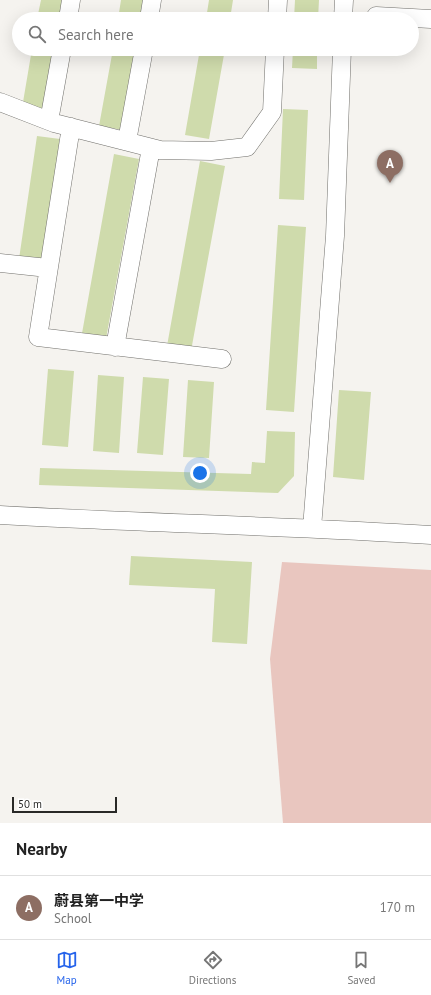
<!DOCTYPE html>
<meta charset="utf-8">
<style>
:root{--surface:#fff;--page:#f2f2f2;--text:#222;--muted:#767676;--line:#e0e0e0;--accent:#2563eb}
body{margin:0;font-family:"PT Sans","Noto Sans SC",sans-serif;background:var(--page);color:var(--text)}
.scale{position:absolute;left:12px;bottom:10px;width:105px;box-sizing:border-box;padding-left:4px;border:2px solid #292927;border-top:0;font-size:11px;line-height:14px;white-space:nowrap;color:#292927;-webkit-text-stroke:3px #fff;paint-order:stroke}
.you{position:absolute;left:200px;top:473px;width:14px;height:14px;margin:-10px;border:3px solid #fff;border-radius:50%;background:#1a73e8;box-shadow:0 0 0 6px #1a73e833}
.badge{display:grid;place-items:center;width:26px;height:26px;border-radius:50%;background:var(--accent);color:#fff;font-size:13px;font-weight:700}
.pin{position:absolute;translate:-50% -33px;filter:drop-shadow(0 1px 2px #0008)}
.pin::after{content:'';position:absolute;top:21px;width:14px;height:12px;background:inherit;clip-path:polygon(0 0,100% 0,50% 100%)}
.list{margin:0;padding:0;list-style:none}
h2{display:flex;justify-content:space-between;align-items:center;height:52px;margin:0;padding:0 16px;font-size:17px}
h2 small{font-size:13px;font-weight:400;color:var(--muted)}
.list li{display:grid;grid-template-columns:26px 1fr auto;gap:12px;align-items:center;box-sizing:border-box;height:64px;padding:0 16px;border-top:1px solid var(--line)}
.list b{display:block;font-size:15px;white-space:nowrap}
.list p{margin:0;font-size:13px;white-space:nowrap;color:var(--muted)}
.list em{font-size:13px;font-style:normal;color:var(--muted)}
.icon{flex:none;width:22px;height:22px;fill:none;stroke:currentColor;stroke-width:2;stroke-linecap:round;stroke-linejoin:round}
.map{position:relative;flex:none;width:431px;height:823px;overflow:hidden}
.search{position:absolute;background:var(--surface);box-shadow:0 4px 16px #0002;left:12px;right:12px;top:12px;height:44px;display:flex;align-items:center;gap:10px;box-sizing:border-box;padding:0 14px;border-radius:22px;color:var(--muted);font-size:15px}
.sheet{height:116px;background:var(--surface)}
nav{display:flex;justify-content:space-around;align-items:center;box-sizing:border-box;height:56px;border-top:1px solid var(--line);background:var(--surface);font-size:11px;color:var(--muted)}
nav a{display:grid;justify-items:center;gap:2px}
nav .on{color:var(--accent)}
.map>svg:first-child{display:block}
.green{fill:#e9c6bf}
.building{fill:#cfdbac}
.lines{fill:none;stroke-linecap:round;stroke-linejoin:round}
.minor-casing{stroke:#71706c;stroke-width:19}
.minor{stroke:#fff;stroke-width:18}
</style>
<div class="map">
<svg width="431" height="823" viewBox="0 0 431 823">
<rect width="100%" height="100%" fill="#f5f3ef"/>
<path class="green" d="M282,562L431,570V823H283L270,659Z"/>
<path class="building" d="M41,0H65L62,19H37Z
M121,0H145L142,19H118Z
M209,0H233L230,19H206Z
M295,0H319L318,19H294Z
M32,49H56L45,112L22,108Z
M113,49H137L123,130L99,126Z
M200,49H225L209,139L185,135Z
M293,49H317V69L292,68Z
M283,109L308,110L304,200L279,199Z
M37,136L60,139L42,262L19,259Z
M114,154L139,159L105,344L81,339Z
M200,161L225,166L191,351L167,346Z
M278,225L306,227L294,412L266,410Z
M48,369L74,371L68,447L42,445Z
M98,375L124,377L119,453L93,451Z
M143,377L169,379L163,455L137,453Z
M188,380L214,382L209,458L183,457Z
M339,390L371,392L364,480L333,477Z
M267,431L295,432L294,476L278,493L39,485L40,468L251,474L252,462L265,463Z
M131,556L252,562L247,644L212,642L215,589L129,585Z"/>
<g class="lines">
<g class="minor-casing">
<path id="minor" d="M376,16L431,19
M68,19L71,0
M149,19L152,0
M277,19L278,0
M343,19L344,0
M0,102L54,123L160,150L211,151L247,147L272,112L275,49
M49,121L62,49
M71,127L38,337L222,359
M127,141L144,49
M0,263L48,268
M115,347L151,148
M0,515C144,523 287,526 431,535
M312,528L335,236L342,49"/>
</g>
<use href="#minor" class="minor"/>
</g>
</svg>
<div class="scale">50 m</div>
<div class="you"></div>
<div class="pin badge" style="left:390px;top:183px;background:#8d6e63">A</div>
<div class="search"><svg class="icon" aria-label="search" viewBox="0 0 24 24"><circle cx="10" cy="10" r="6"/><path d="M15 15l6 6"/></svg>Search here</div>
</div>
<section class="sheet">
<h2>Nearby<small></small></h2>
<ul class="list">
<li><span class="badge" style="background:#8d6e63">A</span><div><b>蔚县第一中学</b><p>School</p></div><em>170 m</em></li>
</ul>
</section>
<nav>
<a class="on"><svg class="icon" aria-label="map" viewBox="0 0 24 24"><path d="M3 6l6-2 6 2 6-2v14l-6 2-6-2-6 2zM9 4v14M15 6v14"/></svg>Map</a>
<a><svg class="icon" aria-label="directions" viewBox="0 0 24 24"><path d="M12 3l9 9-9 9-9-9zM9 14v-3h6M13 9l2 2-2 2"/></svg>Directions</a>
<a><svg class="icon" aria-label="saved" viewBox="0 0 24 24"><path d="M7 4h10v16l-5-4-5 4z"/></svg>Saved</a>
</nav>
